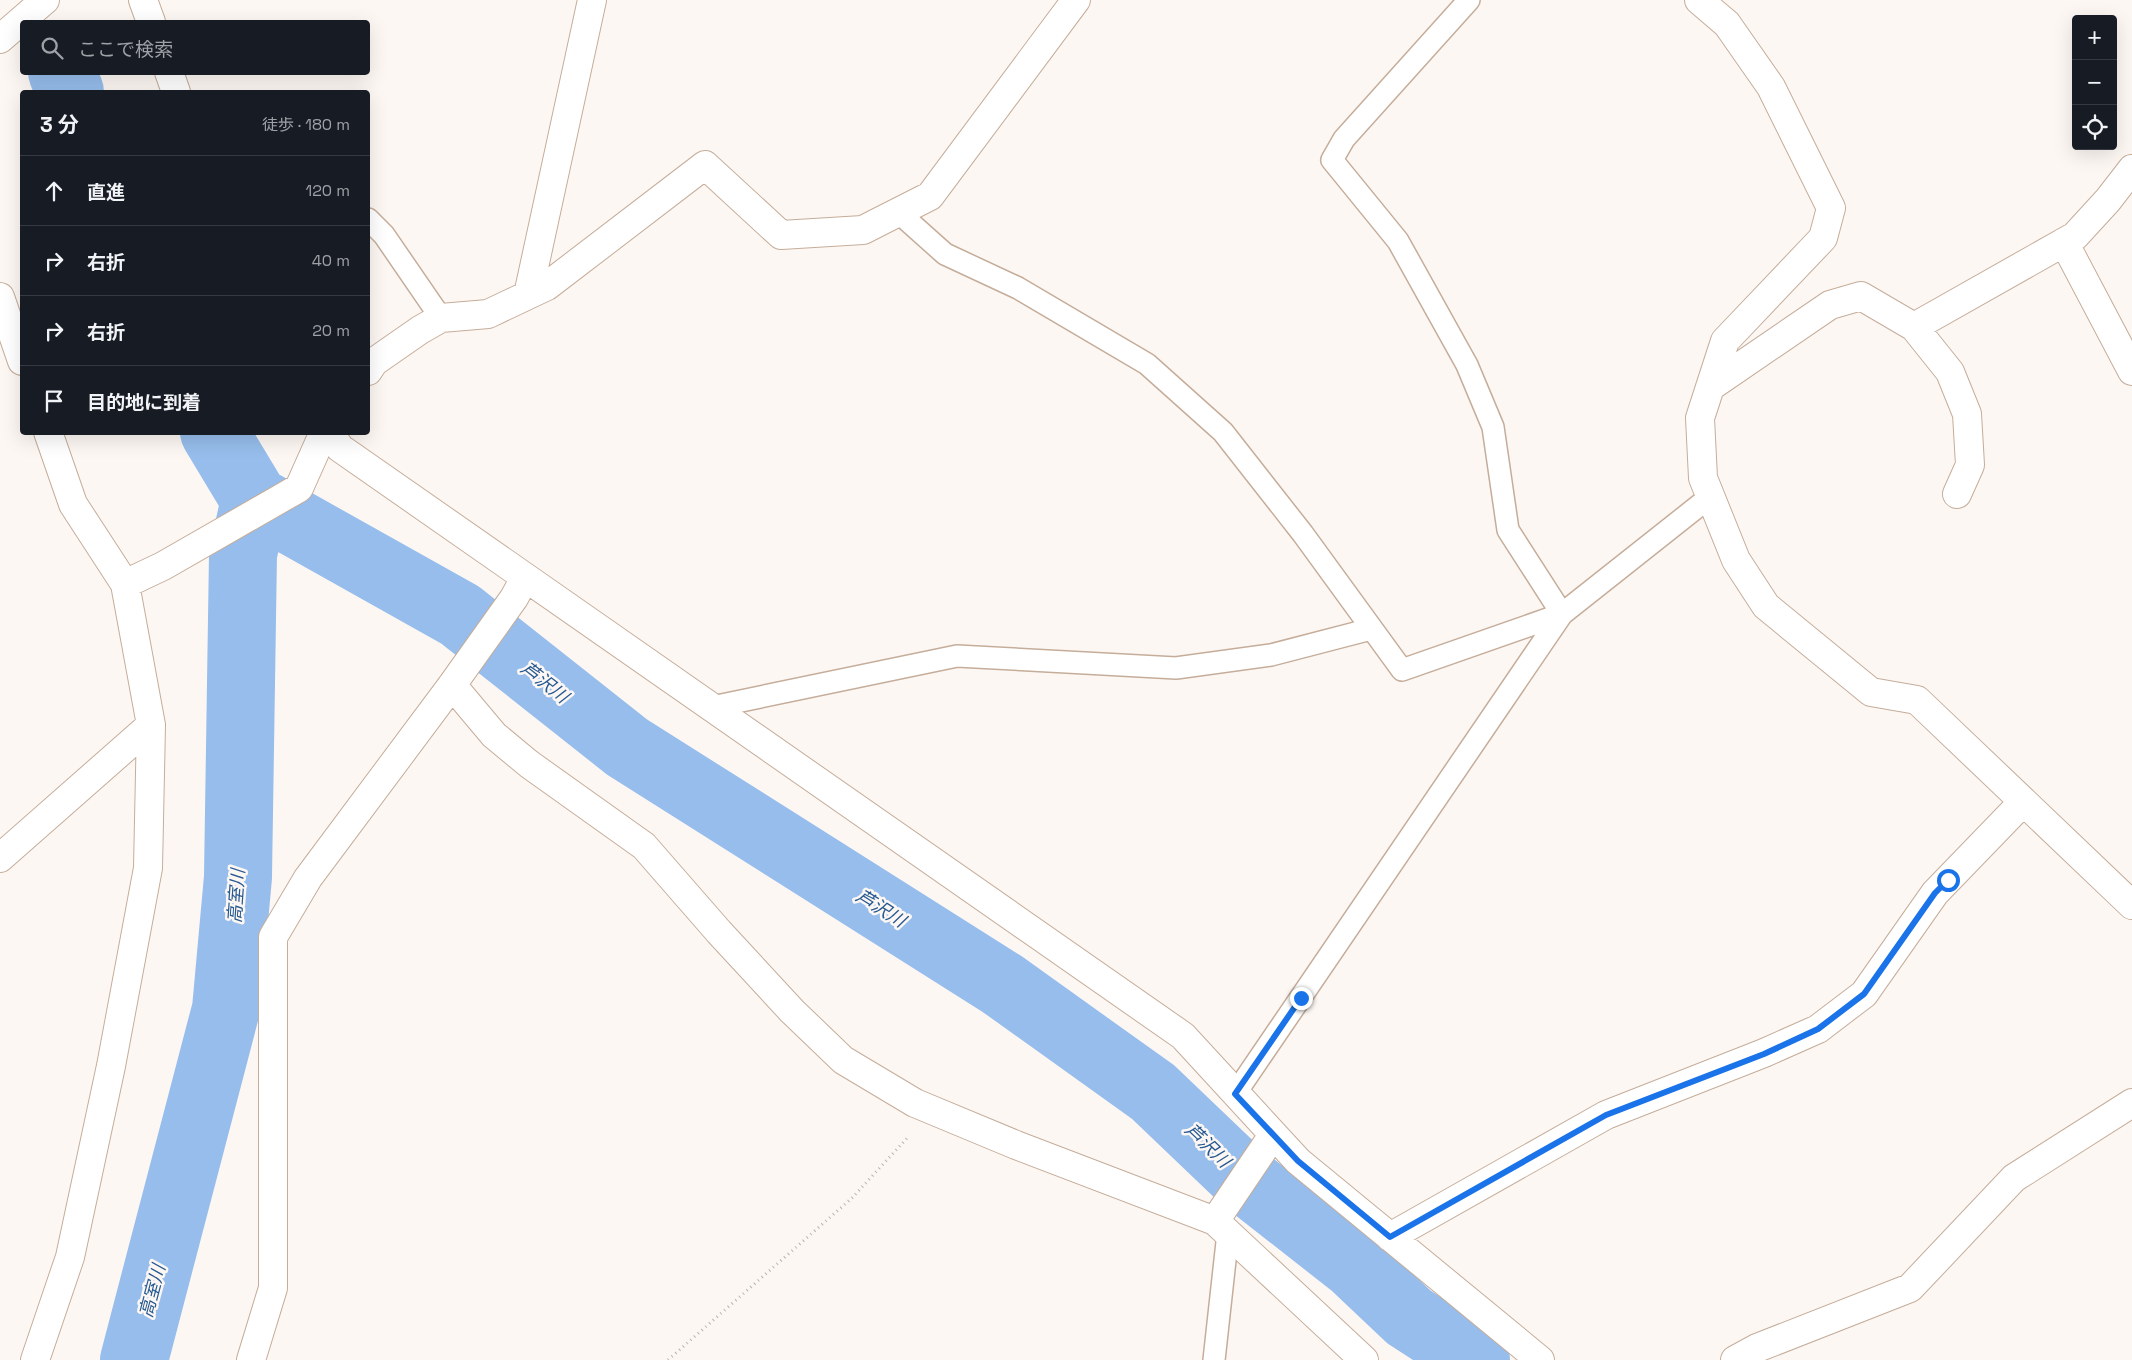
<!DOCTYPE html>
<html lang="ja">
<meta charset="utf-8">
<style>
:root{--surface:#171b24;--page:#242831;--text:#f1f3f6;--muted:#9ea1a6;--line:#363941}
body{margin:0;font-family:"Space Grotesk","Noto Sans JP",sans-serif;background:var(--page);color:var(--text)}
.controls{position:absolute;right:15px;top:15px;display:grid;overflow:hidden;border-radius:5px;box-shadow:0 5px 20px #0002}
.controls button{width:45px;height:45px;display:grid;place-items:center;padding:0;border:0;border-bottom:1px solid var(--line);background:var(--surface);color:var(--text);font:25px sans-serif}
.stop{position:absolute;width:15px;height:15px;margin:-11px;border:4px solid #1a73e8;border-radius:50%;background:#fff}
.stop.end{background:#1a73e8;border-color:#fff;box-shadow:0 1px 5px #0008}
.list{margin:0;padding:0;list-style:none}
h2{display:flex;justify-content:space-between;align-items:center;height:65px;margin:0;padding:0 20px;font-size:21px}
h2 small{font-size:16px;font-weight:400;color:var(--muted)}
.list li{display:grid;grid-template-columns:32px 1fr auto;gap:15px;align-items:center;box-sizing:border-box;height:70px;padding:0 20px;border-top:1px solid var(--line)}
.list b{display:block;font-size:19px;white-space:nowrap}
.list em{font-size:16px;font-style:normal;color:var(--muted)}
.icon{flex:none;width:28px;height:28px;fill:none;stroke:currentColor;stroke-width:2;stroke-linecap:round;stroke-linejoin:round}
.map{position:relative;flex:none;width:2132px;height:1360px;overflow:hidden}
.search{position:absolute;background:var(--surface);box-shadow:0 5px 20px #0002;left:20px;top:20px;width:350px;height:55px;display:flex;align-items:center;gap:12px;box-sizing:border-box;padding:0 18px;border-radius:5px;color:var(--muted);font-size:19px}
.panel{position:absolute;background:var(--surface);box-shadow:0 5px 20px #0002;left:20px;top:90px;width:350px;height:345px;border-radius:5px}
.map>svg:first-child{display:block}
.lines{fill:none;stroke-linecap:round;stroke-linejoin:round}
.river{stroke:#96bdeb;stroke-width:68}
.service-casing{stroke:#c5ad9a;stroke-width:24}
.minor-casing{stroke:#c5ad9a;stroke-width:30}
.tertiary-casing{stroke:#c5ad9a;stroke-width:30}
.path{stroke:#bab3ae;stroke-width:3;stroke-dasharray:1 4;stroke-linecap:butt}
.service{stroke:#fff;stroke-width:21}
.minor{stroke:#fff;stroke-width:28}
.tertiary{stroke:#fff;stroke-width:28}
.route{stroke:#1a73e8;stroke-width:6}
.labels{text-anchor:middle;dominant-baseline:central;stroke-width:5;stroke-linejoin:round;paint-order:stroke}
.water-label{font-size:18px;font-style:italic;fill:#255992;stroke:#fdf7f4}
</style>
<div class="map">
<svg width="2132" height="1360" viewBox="0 0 2132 1360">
<rect width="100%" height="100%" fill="#fdf7f4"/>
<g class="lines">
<path class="river" d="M62,72L70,92
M255,500L460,615L627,747L1002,984L1153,1092L1243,1178L1354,1265L1409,1317L1476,1360
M134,1360L226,1009L238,877L243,554L255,500L214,432"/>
<g class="service-casing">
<path id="service" d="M898,212L945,254L1018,288L1147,364L1223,432L1303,534L1402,670L1562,614L1508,530L1493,427L1467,365L1398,241L1332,160L1344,139L1469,0
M368,219L384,235L441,318
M712,707L957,656L1176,668L1271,655L1371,629
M1235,1094L1562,614L1711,496
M1214,1360L1228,1233"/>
</g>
<g class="minor-casing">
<path id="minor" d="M143,0L151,22
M1699,0L1727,24L1771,87L1831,208L1823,238L1725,341L1700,418L1703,478L1736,560L1766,606L1871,692L1917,700L2132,905
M169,72L176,92
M2064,242L2132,371
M528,295L592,0
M0,297L22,361
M1914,327L1950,372L1967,414L1970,465L1957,494
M368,371L374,362L420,330L441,318L488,314L547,286L705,165L781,235L863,230L930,196L1076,0
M1710,387L1830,305L1861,296L1914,327L2075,236L2108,200L2132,169
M329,432L340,448L1183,1036L1298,1161L1540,1360
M125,584L163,566L299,488L324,432
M452,685L494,735L529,764L644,846L719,932L792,1011L843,1060L915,1103L1016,1145L1215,1221L1364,1360
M0,858L151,725
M1215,1221L1273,1135
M1390,1237L1606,1115L1764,1053L1818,1029L1864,994L1935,893L2023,802
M35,1360L70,1257L111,1066L148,868L151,725L125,584L73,504L48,432
M251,1360L273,1288V937L308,878L452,685L514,598L525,578
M1735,1360L1757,1348L1910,1288L2014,1178L2132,1103"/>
</g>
<g class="tertiary-casing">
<path id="tertiary" d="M0,39L45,0"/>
</g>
<path class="path" d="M668,1360L852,1198L909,1136"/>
<use href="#service" class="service"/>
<use href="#minor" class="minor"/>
<use href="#tertiary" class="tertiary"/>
</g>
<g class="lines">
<path class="route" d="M1301,998L1235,1094L1298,1161L1390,1237L1606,1115L1764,1054L1818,1029L1864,994L1935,893L1948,880"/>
</g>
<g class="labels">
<g class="water-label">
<text transform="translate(545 682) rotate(38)">芦沢川</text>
<text transform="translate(236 896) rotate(-86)">高室川</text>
<text transform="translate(881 908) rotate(32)">芦沢川</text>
<text transform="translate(1208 1145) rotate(44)">芦沢川</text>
<text transform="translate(152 1291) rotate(-75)">高室川</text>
</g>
</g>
</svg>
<div class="controls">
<button>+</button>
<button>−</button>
<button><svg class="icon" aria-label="locate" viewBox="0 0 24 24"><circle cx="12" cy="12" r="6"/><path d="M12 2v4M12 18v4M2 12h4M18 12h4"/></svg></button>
</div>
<div class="stop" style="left:1948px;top:880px"></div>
<div class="stop end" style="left:1301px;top:998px"></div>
<div class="search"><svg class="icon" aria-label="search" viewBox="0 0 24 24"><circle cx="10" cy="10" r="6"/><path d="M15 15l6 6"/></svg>ここで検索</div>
<section class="panel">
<h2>3 分<small>徒歩 · 180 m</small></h2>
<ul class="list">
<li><svg class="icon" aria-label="ahead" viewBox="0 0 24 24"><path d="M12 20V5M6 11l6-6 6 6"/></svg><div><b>直進</b></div><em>120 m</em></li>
<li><svg class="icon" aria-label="right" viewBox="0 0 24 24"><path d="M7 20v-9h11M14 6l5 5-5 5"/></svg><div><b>右折</b></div><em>40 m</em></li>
<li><svg class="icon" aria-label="right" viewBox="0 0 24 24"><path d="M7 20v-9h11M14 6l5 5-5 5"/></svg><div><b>右折</b></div><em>20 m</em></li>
<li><svg class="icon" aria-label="arrive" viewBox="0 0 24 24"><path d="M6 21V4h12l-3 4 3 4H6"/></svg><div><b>目的地に到着</b></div></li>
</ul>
</section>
</div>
